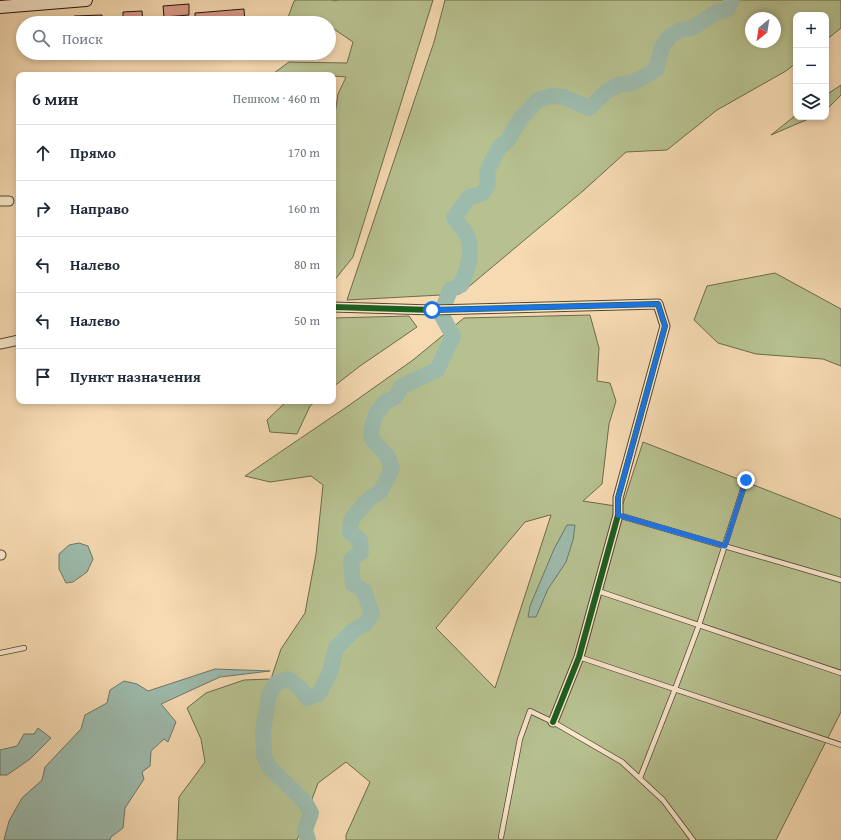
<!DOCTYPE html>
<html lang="ru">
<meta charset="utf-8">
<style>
:root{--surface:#fff;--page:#f2f2f3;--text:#1f2937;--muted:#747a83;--line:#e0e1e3}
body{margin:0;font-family:"Gentium Book Plus",serif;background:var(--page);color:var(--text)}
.controls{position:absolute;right:12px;top:12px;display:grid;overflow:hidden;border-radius:8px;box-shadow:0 2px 6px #0003}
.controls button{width:36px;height:36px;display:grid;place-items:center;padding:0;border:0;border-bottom:1px solid var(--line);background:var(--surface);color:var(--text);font:20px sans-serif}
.compass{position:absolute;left:745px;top:12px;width:36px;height:36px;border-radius:50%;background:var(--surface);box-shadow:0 2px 6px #0003;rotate:210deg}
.stop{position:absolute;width:12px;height:12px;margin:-9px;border:3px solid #1a73e8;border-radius:50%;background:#fff}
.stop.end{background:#1a73e8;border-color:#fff;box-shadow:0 1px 4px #0008}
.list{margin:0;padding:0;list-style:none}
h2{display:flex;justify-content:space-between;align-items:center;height:52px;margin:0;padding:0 16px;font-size:17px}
h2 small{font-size:13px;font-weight:400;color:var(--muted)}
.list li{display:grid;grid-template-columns:26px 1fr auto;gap:12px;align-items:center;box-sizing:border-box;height:56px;padding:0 16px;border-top:1px solid var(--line)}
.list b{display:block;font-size:15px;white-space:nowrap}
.list em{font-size:13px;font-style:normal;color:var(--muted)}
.icon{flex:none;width:22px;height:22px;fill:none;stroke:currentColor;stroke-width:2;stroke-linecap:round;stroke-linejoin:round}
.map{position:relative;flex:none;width:841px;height:840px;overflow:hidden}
.search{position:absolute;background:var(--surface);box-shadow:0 2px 6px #0003;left:16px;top:16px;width:320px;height:44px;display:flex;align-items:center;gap:10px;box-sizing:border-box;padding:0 14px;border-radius:22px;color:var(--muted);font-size:15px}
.panel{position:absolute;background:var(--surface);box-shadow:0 2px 6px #0003;left:16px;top:72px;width:320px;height:332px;border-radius:8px}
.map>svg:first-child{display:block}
.green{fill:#b7c190;stroke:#6c6a4c;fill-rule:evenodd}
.water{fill:#9dbbad;stroke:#6b786b}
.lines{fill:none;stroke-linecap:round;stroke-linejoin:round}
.river{stroke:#9dbbad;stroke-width:16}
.building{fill:#dc9a89;stroke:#211307}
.service-casing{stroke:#564532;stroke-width:6}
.minor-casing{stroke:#564532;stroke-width:11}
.secondary-casing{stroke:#211307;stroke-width:14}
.service{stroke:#f9e7cd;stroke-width:4.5}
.minor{stroke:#f9e7cd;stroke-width:9}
.secondary{stroke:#f9e7cd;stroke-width:12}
.cycleway-casing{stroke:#f9e7cd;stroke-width:8}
.cycleway{stroke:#1b5e20;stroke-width:6}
.route{stroke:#1a73e8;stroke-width:5}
</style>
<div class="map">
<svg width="841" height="840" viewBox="0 0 841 840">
<rect width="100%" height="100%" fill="#f6dab2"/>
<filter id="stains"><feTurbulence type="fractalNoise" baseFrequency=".005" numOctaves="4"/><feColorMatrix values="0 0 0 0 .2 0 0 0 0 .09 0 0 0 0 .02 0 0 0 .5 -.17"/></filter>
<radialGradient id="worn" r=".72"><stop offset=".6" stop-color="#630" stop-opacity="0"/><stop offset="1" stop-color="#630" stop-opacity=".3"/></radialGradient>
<path class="green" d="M296,0H332L333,1L339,0H433L353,257L333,282V127L338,94L346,77L333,76V75L274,73L289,62L347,63L353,42L331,27H329V23H286L294,1Z
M445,0H841V28L826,40V15H796V63L786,71L717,110L667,150L626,152L583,191L460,294L347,300L434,42ZM751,18H775V42H751Z
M841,85V95L826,110V95Z
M796,115V117H813L771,135Z
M775,273L841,309V366L823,359L756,354L718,343L694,320L707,286Z
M590,315L599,348L597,381L610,383L616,401L609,424L602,484L583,501L622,507L643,442L841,519V712L776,840H346V835L370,782L346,762L318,783L297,840H177L179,797L205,762L201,739L187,708L206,693L244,680L271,679L281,649L305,613L316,554L323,485L311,476L270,482L245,476L348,406L413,360L464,318ZM550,515H551L495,688L436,628L525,522Z
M409,316L417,327L360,366L333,387V318Z
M287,401H316L310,406L297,434L270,432L267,420Z"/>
<path class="water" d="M567,525H575L573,540L566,562L548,589L536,617H528L530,606L554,549Z
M79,543L88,546L93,559L87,572L73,582L66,583L59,569V554L69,545Z
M215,669L270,671L220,677L161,704L176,722L168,742L164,739L151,751L150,766L142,772L144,779L125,808L123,828L111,837L110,840H4L9,821L22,798L42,780L45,767L81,729L85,715L107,703L110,690L124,681L137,684L148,691Z
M38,728L51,738L30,759L7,775H0V750L17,746L24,734H34Z"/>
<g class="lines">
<path class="river" d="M308,840L305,830L311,813L305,802L269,767L264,756L263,731L269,695L276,683L288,679L299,687L307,698L319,694L330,672L336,648L354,630L365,624L372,614L364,591L353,584L351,560L361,552L360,540L350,532L351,520L368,500L381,491L392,469L388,457L371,438L372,426L376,414L384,403L395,397L402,386L437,370L453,336L441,314L450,290L461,285C467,271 474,250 467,236C464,229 458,223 454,218L469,197L482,194L488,184L487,171L499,148L508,140L521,118L538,100L551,96L564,97L589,108L607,91L618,85L632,83L656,70L662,47L670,36L681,30L694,27L715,13L728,9L732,0"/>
</g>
<path class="building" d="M189,4V15L164,17L163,6Z
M244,9L245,23H195V13Z
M142,11L143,23H123V12Z
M102,15V23H75L74,16Z"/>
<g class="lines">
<g class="service-casing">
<path id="service" d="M618,515L841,580
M598,591L841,673
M0,653L24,648
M579,657L841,745
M640,778L675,689L699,625L746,480
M501,837L520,739L530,711L553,722L622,762L663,800L693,840"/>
</g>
<g class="minor-casing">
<path id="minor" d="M0,201H9
M333,307L433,310L658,304L665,326L618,498V515L579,657L553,722
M0,344L19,340
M0,555H1"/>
</g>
<g class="secondary-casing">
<path id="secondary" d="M0,7L86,0"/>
</g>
<use href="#service" class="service"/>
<use href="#minor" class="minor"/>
<use href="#secondary" class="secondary"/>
<g class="cycleway-casing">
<path id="cycleway" d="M333,307L433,310L658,304L665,326L618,498V515L579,657L553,722"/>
</g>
<use href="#cycleway" class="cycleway"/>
</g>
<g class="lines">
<path class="route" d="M432,310L658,304L665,326L618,498V515L725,546L746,480"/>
</g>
<rect width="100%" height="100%" filter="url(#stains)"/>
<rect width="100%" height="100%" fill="url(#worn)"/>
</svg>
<div class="controls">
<button>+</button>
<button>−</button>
<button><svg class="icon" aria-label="layers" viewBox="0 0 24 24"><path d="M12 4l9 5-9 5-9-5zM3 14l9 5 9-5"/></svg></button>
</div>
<svg class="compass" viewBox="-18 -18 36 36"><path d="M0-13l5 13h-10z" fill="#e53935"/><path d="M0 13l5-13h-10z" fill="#747a83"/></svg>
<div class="stop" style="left:432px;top:310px"></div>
<div class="stop end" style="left:746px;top:480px"></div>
<div class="search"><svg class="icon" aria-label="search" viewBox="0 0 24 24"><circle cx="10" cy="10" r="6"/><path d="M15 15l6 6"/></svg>Поиск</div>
<section class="panel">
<h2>6 мин<small>Пешком · 460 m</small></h2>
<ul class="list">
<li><svg class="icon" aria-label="ahead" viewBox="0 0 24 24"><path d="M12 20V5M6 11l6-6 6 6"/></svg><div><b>Прямо</b></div><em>170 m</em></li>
<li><svg class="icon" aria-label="right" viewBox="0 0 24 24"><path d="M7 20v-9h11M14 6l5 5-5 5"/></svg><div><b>Направо</b></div><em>160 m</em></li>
<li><svg class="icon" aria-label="left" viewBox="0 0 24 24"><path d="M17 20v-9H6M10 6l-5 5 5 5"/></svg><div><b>Налево</b></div><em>80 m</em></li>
<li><svg class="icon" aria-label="left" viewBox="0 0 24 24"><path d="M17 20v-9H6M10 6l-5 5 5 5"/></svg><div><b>Налево</b></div><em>50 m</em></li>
<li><svg class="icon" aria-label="arrive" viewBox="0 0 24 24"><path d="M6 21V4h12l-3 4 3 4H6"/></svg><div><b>Пункт назначения</b></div></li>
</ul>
</section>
</div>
